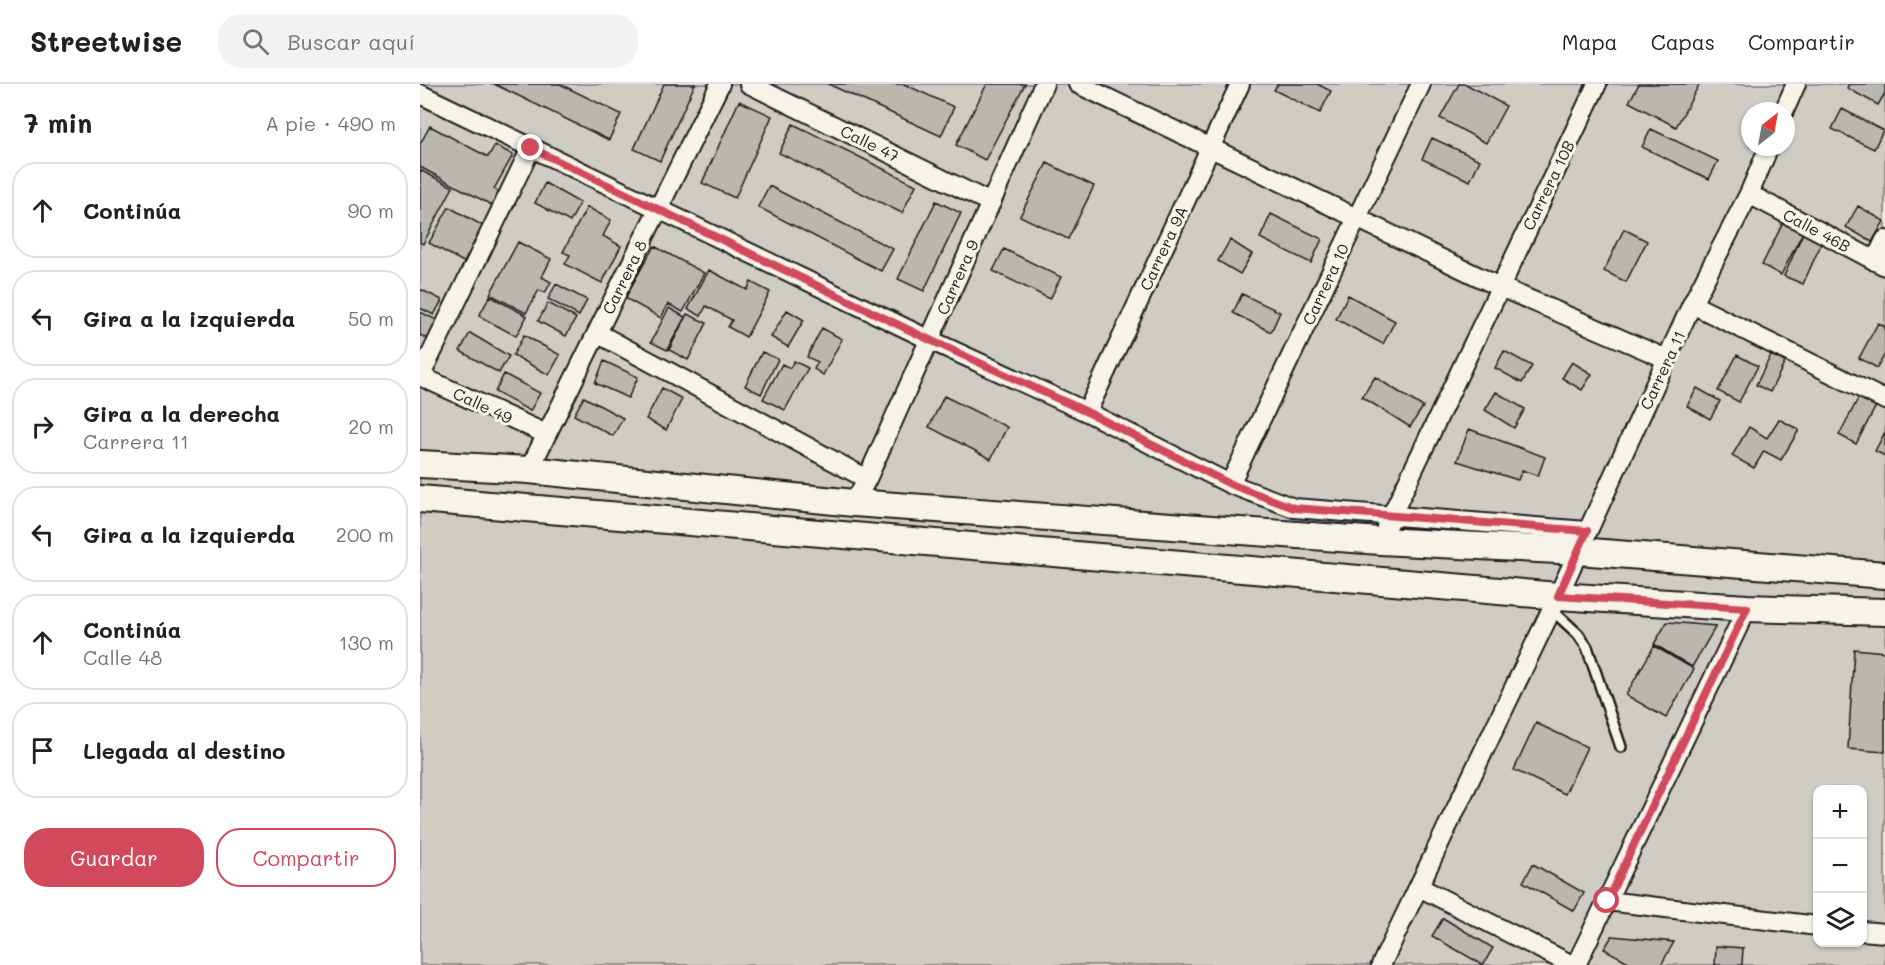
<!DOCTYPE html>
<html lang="es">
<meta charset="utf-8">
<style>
:root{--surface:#fff;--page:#f2f2f2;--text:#202124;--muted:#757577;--line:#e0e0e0;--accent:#d1495b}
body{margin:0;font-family:Mali,sans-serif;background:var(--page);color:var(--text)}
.controls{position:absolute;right:18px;bottom:18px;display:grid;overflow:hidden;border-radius:12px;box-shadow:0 2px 4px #0004}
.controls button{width:54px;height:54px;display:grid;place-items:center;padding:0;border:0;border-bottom:2px solid var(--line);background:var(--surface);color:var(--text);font:30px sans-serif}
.compass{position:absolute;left:1321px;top:18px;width:54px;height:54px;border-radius:50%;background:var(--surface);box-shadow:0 2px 4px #0004;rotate:31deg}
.stop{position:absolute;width:18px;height:18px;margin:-14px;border:4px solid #d1495b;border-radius:50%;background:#fff}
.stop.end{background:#d1495b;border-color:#fff;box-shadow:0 2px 6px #0008}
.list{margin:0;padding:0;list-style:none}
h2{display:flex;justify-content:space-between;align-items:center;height:78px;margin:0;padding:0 24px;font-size:26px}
h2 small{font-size:20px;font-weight:400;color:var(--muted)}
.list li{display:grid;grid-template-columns:39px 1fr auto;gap:18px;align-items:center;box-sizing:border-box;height:96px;margin:0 12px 12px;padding:0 12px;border:2px solid var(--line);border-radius:24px}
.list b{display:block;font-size:22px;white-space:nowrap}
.list p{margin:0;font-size:20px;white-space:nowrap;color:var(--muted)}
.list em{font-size:20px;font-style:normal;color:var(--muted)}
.actions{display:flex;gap:12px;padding:18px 24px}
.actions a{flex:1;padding:14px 0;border:2px solid var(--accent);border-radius:24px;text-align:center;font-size:21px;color:var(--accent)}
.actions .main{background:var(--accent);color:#fff}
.icon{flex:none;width:33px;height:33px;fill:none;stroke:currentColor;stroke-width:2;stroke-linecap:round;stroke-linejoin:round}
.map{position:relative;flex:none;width:1465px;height:881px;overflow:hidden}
header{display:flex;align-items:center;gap:36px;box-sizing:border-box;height:84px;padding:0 30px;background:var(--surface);border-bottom:2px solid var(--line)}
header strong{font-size:28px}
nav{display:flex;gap:33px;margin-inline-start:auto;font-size:21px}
.search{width:420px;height:54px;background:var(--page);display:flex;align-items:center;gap:15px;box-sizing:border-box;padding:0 21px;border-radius:24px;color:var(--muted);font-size:22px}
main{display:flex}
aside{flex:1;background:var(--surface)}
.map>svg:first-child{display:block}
.green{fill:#cfccc3;stroke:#767470;stroke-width:1.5;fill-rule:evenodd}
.building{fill:#bab7af;stroke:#1c1c1c;stroke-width:1.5}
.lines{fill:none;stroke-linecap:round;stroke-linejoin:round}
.service-casing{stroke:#1c1c1c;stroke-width:14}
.minor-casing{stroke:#1c1c1c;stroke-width:22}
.secondary-casing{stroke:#1c1c1c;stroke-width:30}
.service{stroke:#f7f3e8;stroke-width:9}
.minor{stroke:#f7f3e8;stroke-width:18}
.secondary{stroke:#f7f3e8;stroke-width:26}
.route{stroke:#d1495b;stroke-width:8}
.labels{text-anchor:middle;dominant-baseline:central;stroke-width:6;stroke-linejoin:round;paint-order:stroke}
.street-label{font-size:16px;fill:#1c1c1c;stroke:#f7f3e8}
</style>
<header>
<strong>Streetwise</strong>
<div class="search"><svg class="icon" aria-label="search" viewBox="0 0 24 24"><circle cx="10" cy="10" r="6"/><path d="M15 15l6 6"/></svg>Buscar aquí</div>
<nav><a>Mapa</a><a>Capas</a><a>Compartir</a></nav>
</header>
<main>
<aside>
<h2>7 min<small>A pie · 490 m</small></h2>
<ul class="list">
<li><svg class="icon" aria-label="ahead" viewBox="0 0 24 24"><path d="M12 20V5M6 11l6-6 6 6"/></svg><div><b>Continúa</b></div><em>90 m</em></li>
<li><svg class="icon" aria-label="left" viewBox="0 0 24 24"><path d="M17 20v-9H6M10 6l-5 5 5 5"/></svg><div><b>Gira a la izquierda</b></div><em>50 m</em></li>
<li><svg class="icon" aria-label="right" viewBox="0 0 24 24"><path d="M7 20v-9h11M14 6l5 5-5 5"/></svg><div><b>Gira a la derecha</b><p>Carrera 11</p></div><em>20 m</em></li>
<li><svg class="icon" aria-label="left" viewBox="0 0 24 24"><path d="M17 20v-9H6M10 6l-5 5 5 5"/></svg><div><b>Gira a la izquierda</b></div><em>200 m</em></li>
<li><svg class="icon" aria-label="ahead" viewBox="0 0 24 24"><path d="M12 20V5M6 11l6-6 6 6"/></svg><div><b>Continúa</b><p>Calle 48</p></div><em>130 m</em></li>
<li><svg class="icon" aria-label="arrive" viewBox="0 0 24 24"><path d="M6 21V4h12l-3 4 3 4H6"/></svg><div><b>Llegada al destino</b></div></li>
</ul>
<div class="actions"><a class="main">Guardar</a><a>Compartir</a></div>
</aside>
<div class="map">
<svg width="1465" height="881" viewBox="0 0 1465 881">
<rect width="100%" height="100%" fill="#eeeae0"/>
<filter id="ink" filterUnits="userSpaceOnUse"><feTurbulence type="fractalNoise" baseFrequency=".0167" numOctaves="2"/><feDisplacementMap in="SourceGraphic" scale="12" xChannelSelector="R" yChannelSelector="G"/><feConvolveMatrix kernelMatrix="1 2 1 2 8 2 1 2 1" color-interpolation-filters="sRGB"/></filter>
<g filter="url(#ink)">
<path class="green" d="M0,0H1465V881H0ZM1330,27H1366V63H1330ZM1398,706H1442V858H1398Z"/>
<path class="building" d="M74,0H140L201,30L189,56Z
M244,0H275L240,77L214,65Z
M408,0H484L534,23L521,52Z
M567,0H605L565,76L536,61Z
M858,0H897L911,7L900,29L854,6Z
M1039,0H1046L1086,22L1066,59L1020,34Z
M1219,0H1278L1279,1L1256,43L1209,18Z
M1429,0H1465V9L1458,21L1427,4Z
M319,17L352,32L315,114L282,99Z
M1422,25L1463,46L1454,65L1412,45Z
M373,40L496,101L482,129L359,69Z
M10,42L68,73L75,61L93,71L74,105L84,110L77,124L0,83V60Z
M1231,45L1298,77L1289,95L1222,63Z
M1012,54L1060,76L1050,97L1002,75Z
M627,79L674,102L648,155L600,132Z
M0,86L33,103L3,160L0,158Z
M125,99L160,119L150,138L115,119Z
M349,102L473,165L461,187L338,123Z
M516,117L541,129L504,207L478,195Z
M1438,122L1464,137L1452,158L1426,143Z
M29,123L67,144L47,180L9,159Z
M167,123L191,136L183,152L201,162L182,199L145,180L150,171L143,168Z
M851,130L902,155L891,179L840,154Z
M1363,139L1383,148L1361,191L1342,181Z
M1204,145L1227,157L1206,198L1184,187Z
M1383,149L1402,158L1383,200L1364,192Z
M810,156L832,170L820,190L798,177Z
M98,158L131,175L122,193L131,198L125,209L119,206L106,229L70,210Z
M234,162L284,189L263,228L248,220L241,234L205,214Z
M584,165L641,193L630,215L573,187Z
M289,186L327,206L331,198L350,208L326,253L308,243L312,236L286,222L281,232L268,225Z
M136,200L167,216L159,232L128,215Z
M0,205L22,216L14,231L0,224Z
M822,210L860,228L851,248L813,229Z
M928,211L975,237L963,260L916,235Z
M70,212L107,232L96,252L59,232Z
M128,219L156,234L146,252L118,237Z
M249,224L265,233L247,266L231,258Z
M367,226L384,236L368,263L351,253Z
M0,228L21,238L12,257L0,251Z
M267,230L287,239L268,276L249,266Z
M1458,239L1465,243V270L1457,284L1439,274Z
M402,244L422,255L403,291L394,285L398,278L387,273Z
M50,249L89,272L79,289L40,267Z
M104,251L140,271L129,291L93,271Z
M1084,267L1112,282L1102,299L1075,284Z
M342,268L358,275L341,310L325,302Z
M1317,271L1338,282L1319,318L1298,307Z
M1351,271L1365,278L1350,308L1336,301Z
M184,277L218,293L208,314L175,299Z
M374,277L388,284L365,326L343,315L362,280L370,284Z
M1152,278L1172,290L1162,306L1142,294Z
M84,290L120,309L110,327L75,308Z
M955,293L1003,323L990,343L942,313Z
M242,304L262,315L246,346L226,335Z
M1277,304L1300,317L1290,335L1267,322Z
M1076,308L1105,325L1094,344L1065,326Z
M524,312L587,343L571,375L509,343Z
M164,313L203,334L193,352L154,331Z
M1439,313L1456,322L1436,360L1419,351Z
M1359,335L1379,346L1361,376L1344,367L1334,384L1312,372L1329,343L1347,354Z
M1049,345L1125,373L1118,392L1102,386L1098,396L1037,377Z
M1465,348V372L1455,367Z
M1247,538L1296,542L1272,583L1234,560Z
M1234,562L1274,585L1246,634L1206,611Z
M1434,565L1465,568V668L1428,665Z
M1116,639L1167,663L1145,710L1094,686Z
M1113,780L1164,809L1154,827L1103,798Z
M1023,834L1073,864L1063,881L1012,852Z
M1192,852L1254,858L1241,881H1214L1184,865Z
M1296,862L1323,864L1322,881H1295Z"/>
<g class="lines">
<g class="service-casing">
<path id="service" d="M1132,526L1158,550L1167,563L1201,663"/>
</g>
<g class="minor-casing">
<path id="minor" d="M329,0L571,119
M658,0L1080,203L1247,275
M0,10L510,256L667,328L810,400L874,424L1167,447
M1364,27L1376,0
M1329,110L1465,182
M1455,177L1465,156
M1272,220L1465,316
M177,249L447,395
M0,292L126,350
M0,293L111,64
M667,328L820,0
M109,386L300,0
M810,400L1001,0
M434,419L447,395L624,0
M966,443L1177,0
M999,803L1152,881
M1187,817L1398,842
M1442,847L1465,849
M961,881L1138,512L1272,220L1329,110L1349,63
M1156,881L1327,524"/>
</g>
<g class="secondary-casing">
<path id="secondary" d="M0,380L109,386L434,419L960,457L1158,467L1465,491
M0,415L1138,512L1327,524L1465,528"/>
</g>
<use href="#service" class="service"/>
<use href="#minor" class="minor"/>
<use href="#secondary" class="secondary"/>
</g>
</g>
<g class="lines" filter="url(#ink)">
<path class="route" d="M111,64L510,256L667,328L810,400L874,424L1167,447L1138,512L1327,524L1187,817"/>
</g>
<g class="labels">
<g class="street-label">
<text transform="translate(450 59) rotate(26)">Calle 47</text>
<text transform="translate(1128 101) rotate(-64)">Carrera 10B</text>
<text transform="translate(1397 146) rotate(28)">Calle 46B</text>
<text transform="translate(743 164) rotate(-65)">Carrera 9A</text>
<text transform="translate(204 193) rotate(-64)">Carrera 8</text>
<text transform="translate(537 193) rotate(-66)">Carrera 9</text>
<text transform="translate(905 200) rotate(-65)">Carrera 10</text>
<text transform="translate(1242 286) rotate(-65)">Carrera 11</text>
<text transform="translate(63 321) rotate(25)">Calle 49</text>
</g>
</g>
</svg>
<div class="controls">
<button>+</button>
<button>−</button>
<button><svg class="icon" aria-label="layers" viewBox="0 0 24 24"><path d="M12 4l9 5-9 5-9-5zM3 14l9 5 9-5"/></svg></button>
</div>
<svg class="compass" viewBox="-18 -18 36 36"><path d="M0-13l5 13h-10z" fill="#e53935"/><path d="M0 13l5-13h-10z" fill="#757577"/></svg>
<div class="stop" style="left:1187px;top:817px"></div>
<div class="stop end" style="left:111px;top:64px"></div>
</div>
</main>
